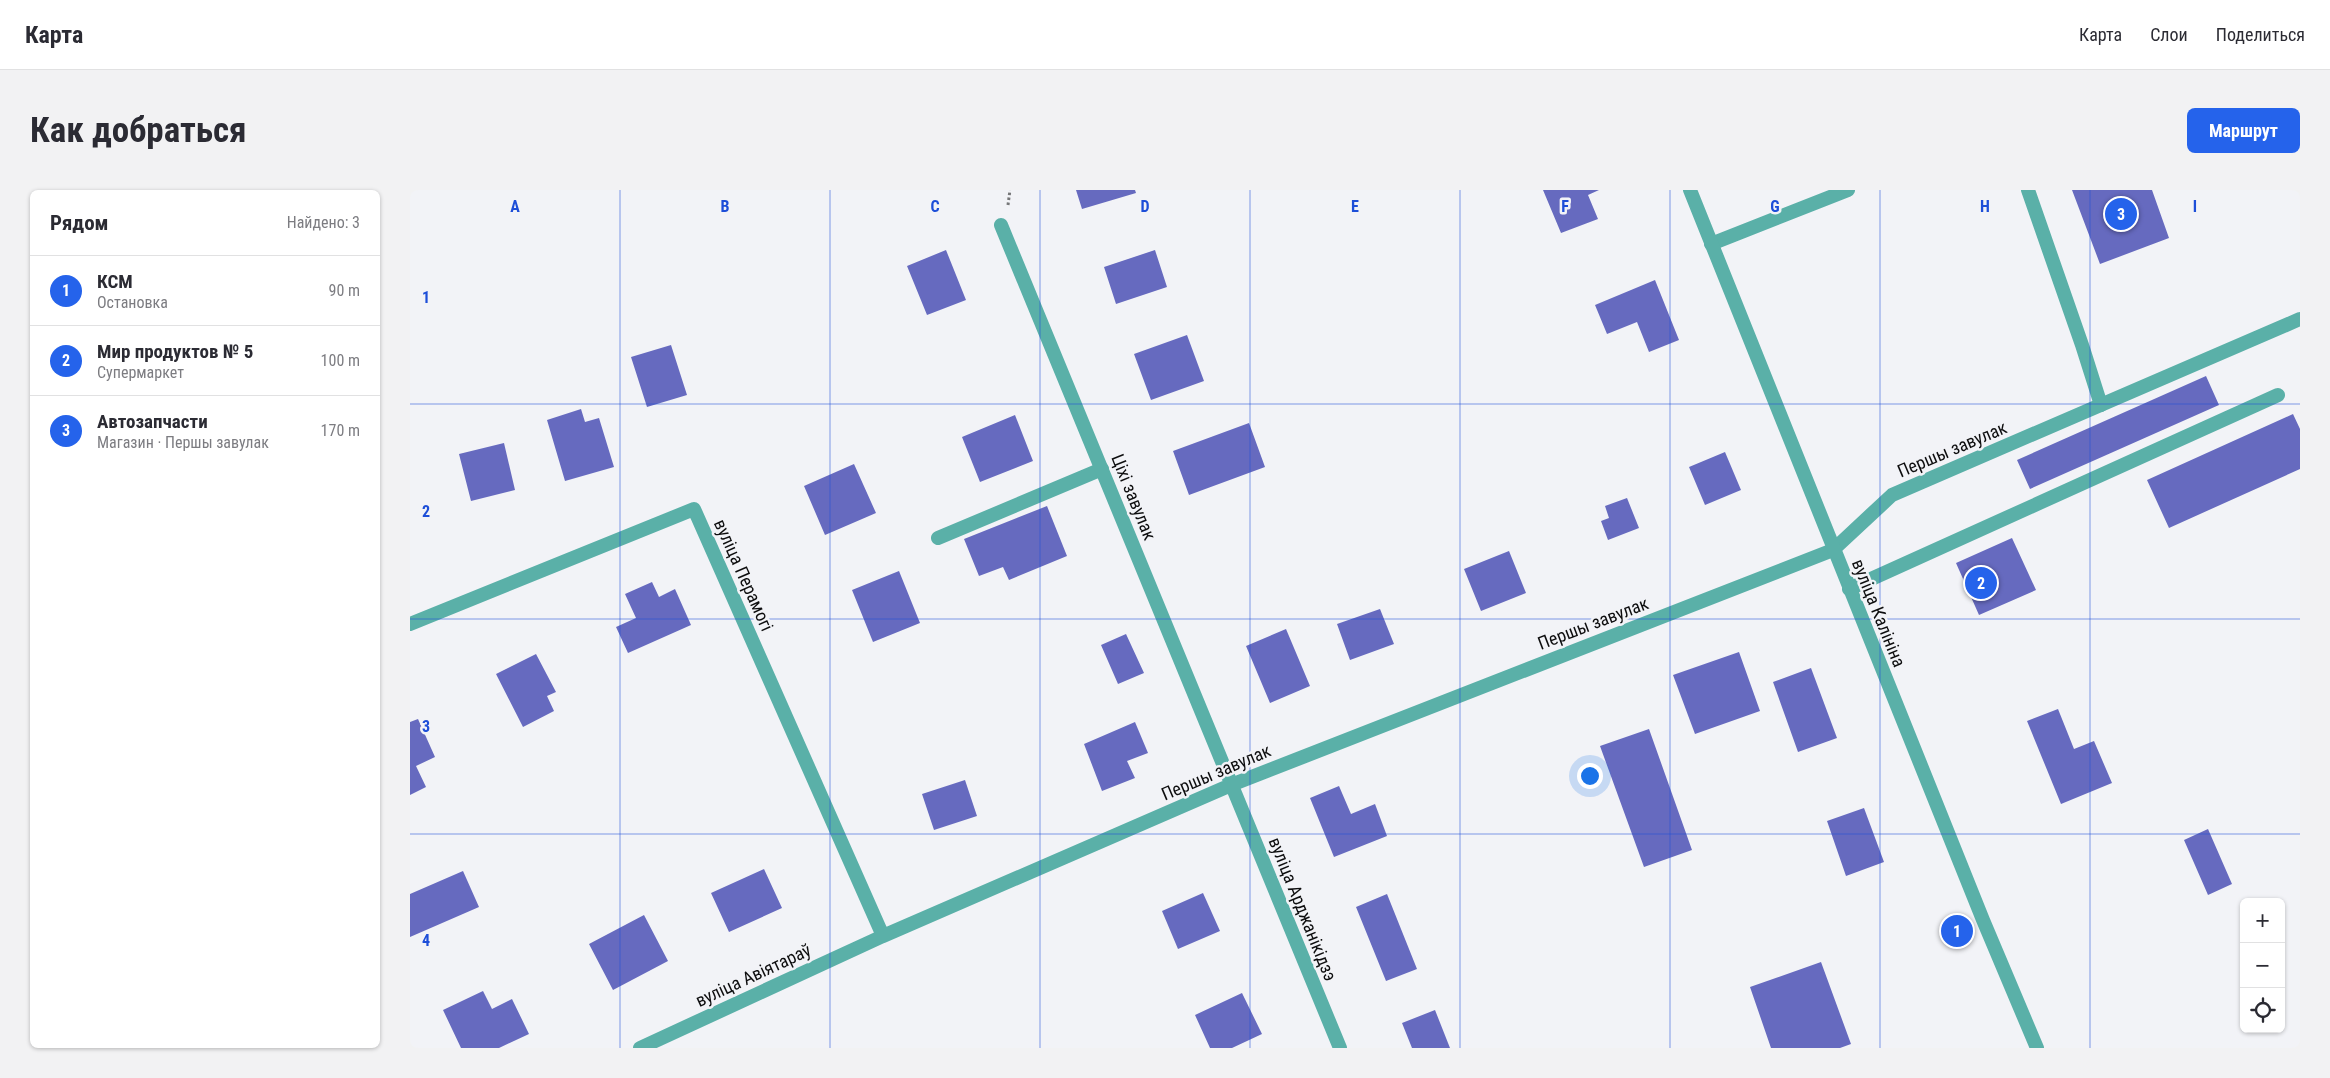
<!DOCTYPE html>
<html lang="ru">
<meta charset="utf-8">
<style>
:root{--surface:#fff;--page:#f2f2f3;--text:#2b2b33;--muted:#7c7c81;--line:#e1e1e2;--accent:#2563eb}
body{margin:0;font-family:"Roboto Condensed",sans-serif;background:var(--page);color:var(--text)}
.controls{position:absolute;right:15px;bottom:15px;display:grid;overflow:hidden;border-radius:8px;box-shadow:0 1px 4px #0004}
.controls button{width:45px;height:45px;display:grid;place-items:center;padding:0;border:0;border-bottom:1px solid var(--line);background:var(--surface);color:var(--text);font:25px sans-serif}
.you{position:absolute;left:1179px;top:585px;width:18px;height:18px;margin:-12px;border:4px solid #fff;border-radius:50%;background:#1a73e8;box-shadow:0 0 0 8px #1a73e833}
.badge{display:grid;place-items:center;width:32px;height:32px;border-radius:50%;background:var(--accent);color:#fff;font-size:16px;font-weight:700}
.pin{position:absolute;translate:-50% -50%;border:2px solid #fff;box-shadow:0 1px 5px #0006}
.list{margin:0;padding:0;list-style:none}
h2{display:flex;justify-content:space-between;align-items:center;height:65px;margin:0;padding:0 20px;font-size:21px}
h2 small{font-size:16px;font-weight:400;color:var(--muted)}
.list li{display:grid;grid-template-columns:32px 1fr auto;gap:15px;align-items:center;box-sizing:border-box;height:70px;padding:0 20px;border-top:1px solid var(--line)}
.list b{display:block;font-size:19px;white-space:nowrap}
.list p{margin:0;font-size:16px;white-space:nowrap;color:var(--muted)}
.list em{font-size:16px;font-style:normal;color:var(--muted)}
.icon{flex:none;width:28px;height:28px;fill:none;stroke:currentColor;stroke-width:2;stroke-linecap:round;stroke-linejoin:round}
.map{position:relative;flex:none;width:1890px;height:858px;overflow:hidden;border-radius:8px}
header{display:flex;align-items:center;gap:30px;box-sizing:border-box;height:70px;padding:0 25px;background:var(--surface);border-bottom:1px solid var(--line)}
header strong{font-size:24px}
nav{display:flex;gap:28px;margin-inline-start:auto;font-size:18px}
.intro{display:flex;align-items:center;justify-content:space-between;box-sizing:border-box;height:120px;padding:0 30px}
h1{margin:0;font-size:35px}
.button{padding:12px 22px;border-radius:8px;background:var(--accent);color:#fff;font-size:18px;font-weight:700}
main{display:flex;gap:30px;padding:0 30px}
aside{flex:1;background:var(--surface);border-radius:8px;box-shadow:0 1px 4px #0004}
.map>svg:first-child{display:block}
.building{fill:#666abf}
.lines{fill:none;stroke-linecap:round;stroke-linejoin:round}
.path{stroke:#757678;stroke-width:3;stroke-dasharray:2.5 2.5;stroke-linecap:butt}
.service{stroke:#5ab0a8;stroke-width:14}
.minor{stroke:#5ab0a8;stroke-width:14}
.tertiary{stroke:#5ab0a8;stroke-width:14}
.grid{fill:none;stroke:#1d4ed8;stroke-width:1;stroke-opacity:0.55}
.labels{text-anchor:middle;dominant-baseline:central;stroke-width:5;stroke-linejoin:round;paint-order:stroke}
.street-label{font-size:18px;fill:#0d0d0e;stroke:#f2f3f7}
.grid-label{font-size:16px;text-anchor:middle;font-weight:bold;fill:#1d4ed8;stroke:#f2f3f7;stroke-width:5;stroke-linejoin:round;paint-order:stroke}
</style>
<header>
<strong>Карта</strong>
<nav><a>Карта</a><a>Слои</a><a>Поделиться</a></nav>
</header>
<div class="intro"><h1>Как добраться</h1><a class="button">Маршрут</a></div>
<main>
<aside>
<h2>Рядом<small>Найдено: 3</small></h2>
<ul class="list">
<li><span class="badge">1</span><div><b>КСМ</b><p>Остановка</p></div><em>90 m</em></li>
<li><span class="badge">2</span><div><b>Мир продуктов № 5</b><p>Супермаркет</p></div><em>100 m</em></li>
<li><span class="badge">3</span><div><b>Автозапчасти</b><p>Магазин · Першы завулак</p></div><em>170 m</em></li>
</ul>
</aside>
<div class="map">
<svg width="1890" height="858" viewBox="0 0 1890 858">
<rect width="100%" height="100%" fill="#f2f3f7"/>
<path class="building" d="M666,0H725L726,3L672,19Z
M1133,0H1189L1178,5L1188,29L1151,43Z
M1662,0H1742L1759,48L1690,74Z
M536,60L556,110L517,125L497,76Z
M745,60L757,97L706,114L694,77Z
M1245,90L1269,150L1239,162L1227,132L1197,144L1185,115Z
M777,145L794,191L741,210L724,164Z
M261,155L277,205L237,217L221,167Z
M1796,186L1809,215L1620,299L1607,270Z
M171,219L175,232L189,228L204,277L155,291L137,230Z
M1883,224L1890,239V279L1759,338L1737,290Z
M605,225L623,271L570,292L552,247Z
M839,233L855,277L779,305L763,261Z
M94,253L105,300L61,311L49,264Z
M1315,262L1331,300L1295,315L1279,277Z
M444,274L466,323L415,345L394,296Z
M1217,308L1229,338L1198,350L1191,331L1199,328L1195,316Z
M637,316L657,366L599,390L593,377L569,386L554,349Z
M1602,348L1626,400L1569,425L1546,373Z
M1099,361L1116,403L1071,421L1054,379Z
M489,381L510,433L463,452L442,400Z
M242,392L249,407L265,399L281,435L218,463L206,437L226,428L215,404Z
M970,419L984,454L940,470L927,434Z
M876,439L900,496L860,513L836,456Z
M716,444L734,483L708,494L691,455Z
M1329,462L1350,521L1285,544L1263,485Z
M126,464L146,502L137,506L144,521L113,537L86,484Z
M1401,478L1427,548L1388,562L1363,492Z
M1648,519L1664,559L1684,551L1702,593L1651,614L1617,531Z
M8,529L25,567L6,576L16,597L0,605V532Z
M725,532L738,563L717,571L725,588L692,601L674,554Z
M1239,539L1282,660L1234,677L1190,556Z
M555,590L567,626L524,640L512,604Z
M929,596L941,624L965,614L977,646L924,667L900,608Z
M1454,618L1474,672L1436,686L1417,631Z
M1798,639L1822,694L1798,705L1774,650Z
M354,679L372,718L319,742L301,703Z
M53,681L69,717L0,747V704Z
M793,703L810,741L768,759L752,721Z
M977,704L1007,779L976,791L946,717Z
M234,725L258,771L203,800L179,754Z
M1411,772L1441,854L1430,858H1361L1340,797Z
M73,801L82,819L102,809L119,844L89,858H51L33,820Z
M832,803L852,844L822,858H800L785,825Z
M1025,820L1040,858H1002L992,833Z"/>
<g class="lines">
<path class="path" d="M598,15L600,0"/>
<path class="service" d="M1618,0L1672,155L1691,215
M1301,54L1438,0
M528,348L692,279
M1439,399L1868,205"/>
<path class="minor" d="M591,35L930,858
M0,434L284,319L473,746
M230,858L473,746L821,595L1423,360L1482,305L1890,129"/>
<path class="tertiary" d="M1280,0L1573,730L1627,858"/>
</g>
<path class="grid" d="M210,0V858M420,0V858M630,0V858M840,0V858M1050,0V858M1260,0V858M1470,0V858M1680,0V858M0,214H1890M0,429H1890M0,644H1890"/>
<g class="labels">
<g class="street-label">
<text transform="translate(1542 259) rotate(-23)">Першы завулак</text>
<text transform="translate(724 307) rotate(68)">Ціхі завулак</text>
<text transform="translate(334 385) rotate(66)">вуліца Перамогі</text>
<text transform="translate(1469 423) rotate(68)">вуліца Калініна</text>
<text transform="translate(1183 433) rotate(-21)">Першы завулак</text>
<text transform="translate(806 582) rotate(-23)">Першы завулак</text>
<text transform="translate(893 719) rotate(68)">вуліца Арджанікідзэ</text>
<text transform="translate(343 785) rotate(-25)">вуліца Авіятараў</text>
</g>
</g>
<g class="grid-label">
<text x="105" y="22">A</text>
<text x="315" y="22">B</text>
<text x="525" y="22">C</text>
<text x="735" y="22">D</text>
<text x="945" y="22">E</text>
<text x="1155" y="22">F</text>
<text x="1365" y="22">G</text>
<text x="1575" y="22">H</text>
<text x="1785" y="22">I</text>
<text x="16" y="113">1</text>
<text x="16" y="327">2</text>
<text x="16" y="542">3</text>
<text x="16" y="756">4</text>
</g>
</svg>
<div class="controls">
<button>+</button>
<button>−</button>
<button><svg class="icon" aria-label="locate" viewBox="0 0 24 24"><circle cx="12" cy="12" r="6"/><path d="M12 2v4M12 18v4M2 12h4M18 12h4"/></svg></button>
</div>
<div class="you"></div>
<div class="pin badge" style="left:1547px;top:741px">1</div>
<div class="pin badge" style="left:1571px;top:393px">2</div>
<div class="pin badge" style="left:1711px;top:24px">3</div>
</div>
</main>
